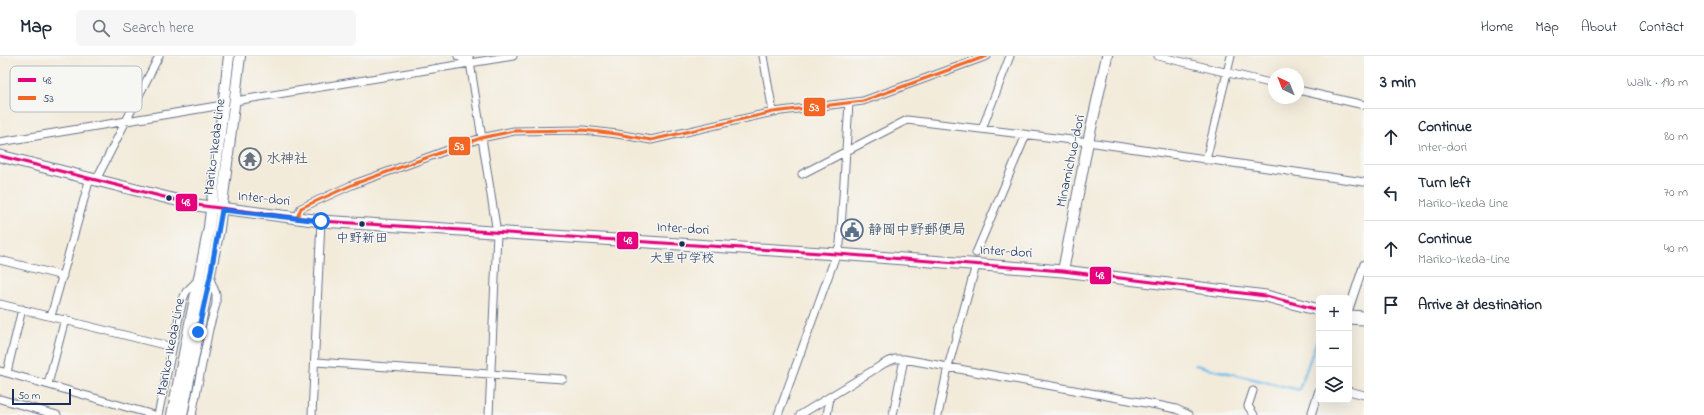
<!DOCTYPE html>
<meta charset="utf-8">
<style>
:root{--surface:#fff;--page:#f6f6f7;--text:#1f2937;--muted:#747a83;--line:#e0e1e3}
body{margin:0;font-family:"Indie Flower","Klee One",sans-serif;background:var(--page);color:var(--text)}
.controls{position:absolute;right:12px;bottom:12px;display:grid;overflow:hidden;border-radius:6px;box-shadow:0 4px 16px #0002}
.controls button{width:36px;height:36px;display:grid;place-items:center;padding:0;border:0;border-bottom:1px solid var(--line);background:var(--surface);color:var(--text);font:20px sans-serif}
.compass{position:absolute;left:1268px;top:12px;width:36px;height:36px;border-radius:50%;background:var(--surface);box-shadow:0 4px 16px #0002;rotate:317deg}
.scale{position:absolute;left:12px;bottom:10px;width:59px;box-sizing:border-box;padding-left:4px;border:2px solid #1b2f5e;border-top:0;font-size:11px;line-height:14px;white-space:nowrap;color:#1b2f5e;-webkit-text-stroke:3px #f6f6f2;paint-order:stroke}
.stop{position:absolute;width:12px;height:12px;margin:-9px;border:3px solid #1a73e8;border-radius:50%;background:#fff}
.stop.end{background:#1a73e8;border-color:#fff;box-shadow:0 1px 4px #0008}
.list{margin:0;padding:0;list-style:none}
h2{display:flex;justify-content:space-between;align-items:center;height:52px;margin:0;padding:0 16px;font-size:17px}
h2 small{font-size:13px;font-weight:400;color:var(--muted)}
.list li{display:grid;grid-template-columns:26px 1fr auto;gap:12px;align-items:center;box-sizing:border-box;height:56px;padding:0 16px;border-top:1px solid var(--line)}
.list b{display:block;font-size:15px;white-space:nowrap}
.list p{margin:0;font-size:13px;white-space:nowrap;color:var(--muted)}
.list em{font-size:13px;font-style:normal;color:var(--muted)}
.icon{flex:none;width:22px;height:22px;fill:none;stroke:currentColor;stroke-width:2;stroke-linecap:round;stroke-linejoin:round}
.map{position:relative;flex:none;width:1364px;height:359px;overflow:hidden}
header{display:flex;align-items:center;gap:24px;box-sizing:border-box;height:56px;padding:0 20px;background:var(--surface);border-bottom:1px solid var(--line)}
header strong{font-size:19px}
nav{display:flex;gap:22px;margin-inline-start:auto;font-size:14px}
.search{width:280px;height:36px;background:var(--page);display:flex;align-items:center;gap:10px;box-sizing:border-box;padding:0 14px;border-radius:6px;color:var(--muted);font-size:15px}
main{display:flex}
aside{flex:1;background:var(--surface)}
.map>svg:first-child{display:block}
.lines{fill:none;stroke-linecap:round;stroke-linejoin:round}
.stream{stroke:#72bdeb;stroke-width:2.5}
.street-casing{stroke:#677189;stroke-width:9}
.secondary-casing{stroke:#677189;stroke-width:12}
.primary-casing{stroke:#677189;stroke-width:13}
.highway-casing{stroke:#677189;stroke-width:15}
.street{stroke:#fff;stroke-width:7}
.secondary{stroke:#fff;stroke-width:10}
.primary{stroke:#fff;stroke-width:11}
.highway{stroke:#fff;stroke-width:13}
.bus-1-casing{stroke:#f6f6f2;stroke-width:6}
.bus-2-casing{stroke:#f6f6f2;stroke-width:6}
.bus-1{stroke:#e5007d;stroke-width:3}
.bus-2{stroke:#f26522;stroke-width:3}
.route{stroke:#1a73e8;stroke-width:5}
.bus-dot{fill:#1b2f5e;stroke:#f6f6f2;stroke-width:1.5}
.labels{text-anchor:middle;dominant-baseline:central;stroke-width:3;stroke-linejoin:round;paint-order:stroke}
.bus-label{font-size:13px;fill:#1b2f5e;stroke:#f6f6f2}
.street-label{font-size:14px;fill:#1b2f5e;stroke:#f6f6f2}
.worship-label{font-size:14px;font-weight:bold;fill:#5b616d;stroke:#f6f6f2;text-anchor:start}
.service-label{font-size:14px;font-weight:bold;fill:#4e5e75;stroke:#f6f6f2;text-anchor:start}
.key{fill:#f6f6f2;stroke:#b4bac6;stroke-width:1}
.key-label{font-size:11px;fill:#1b2f5e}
.line-badge{stroke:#f6f6f2;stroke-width:1.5}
.badge-label{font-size:11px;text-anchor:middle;font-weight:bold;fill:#fff}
</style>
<header>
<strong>Map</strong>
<div class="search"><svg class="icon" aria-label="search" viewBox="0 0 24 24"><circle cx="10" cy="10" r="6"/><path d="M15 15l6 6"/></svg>Search here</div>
<nav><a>Home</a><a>Map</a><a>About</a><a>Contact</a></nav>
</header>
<main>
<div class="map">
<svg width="1364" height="359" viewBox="0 0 1364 359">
<rect width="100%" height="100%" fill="#f6f6f2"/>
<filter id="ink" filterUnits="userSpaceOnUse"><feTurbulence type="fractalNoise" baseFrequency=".025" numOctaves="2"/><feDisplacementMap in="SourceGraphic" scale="8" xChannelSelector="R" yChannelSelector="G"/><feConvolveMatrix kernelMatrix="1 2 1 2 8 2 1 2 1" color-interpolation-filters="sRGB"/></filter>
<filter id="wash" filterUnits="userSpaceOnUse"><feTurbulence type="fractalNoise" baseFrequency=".012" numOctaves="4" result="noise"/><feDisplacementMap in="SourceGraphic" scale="16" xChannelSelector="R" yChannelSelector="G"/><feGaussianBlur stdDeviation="0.9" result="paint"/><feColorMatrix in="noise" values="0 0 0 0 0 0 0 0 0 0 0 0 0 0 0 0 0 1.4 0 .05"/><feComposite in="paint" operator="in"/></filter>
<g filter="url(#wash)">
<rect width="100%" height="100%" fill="#f3ebda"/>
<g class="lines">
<path class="stream" d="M1195,309L1299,334L1319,279"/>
</g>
</g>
<g filter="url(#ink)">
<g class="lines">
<g class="street-casing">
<path id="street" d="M458,0L470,7
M469,0L497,177L489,359
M763,0L773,56
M1158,0L1274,28
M1298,34L1364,49
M235,45L513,0
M982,73L1010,0
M0,86L223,49
M1206,104L1231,0
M802,118L907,64L1088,86L1364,126
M96,124L159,0
M297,162L301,152L354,128L481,82L514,75L583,74L617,78L651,84L773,56L863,45L987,0
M976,197L1026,79
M0,204L63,220
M0,248L172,291
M1349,253L1364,208
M51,260L90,122
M316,306L563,323
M0,315L154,359
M7,316L22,253
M48,328L65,263
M1253,335L1248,350L1254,359
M1349,335L1364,339
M0,343L57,359
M158,359L183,243L186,236L198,224
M192,359L209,273L216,248V238L210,223
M312,359L321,165
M778,359L840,188L849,47
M800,359L885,307L895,303H904L1162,350L1176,353L1189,359
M827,359L830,341
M893,359L904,303
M938,359L948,311L976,209
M1311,359L1319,334"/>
</g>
<g class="secondary-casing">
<path id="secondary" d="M1063,215L1088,86L1107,0
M172,359L209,171L229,0
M182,359L219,173L240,0"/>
</g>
<g class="primary-casing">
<path id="primary" d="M0,100L196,149L321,165L837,198L1063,215L1266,240L1319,254"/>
</g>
<g class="highway-casing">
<path id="highway" d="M1349,261L1364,262"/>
</g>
<use href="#street" class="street"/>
<use href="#secondary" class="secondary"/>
<use href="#primary" class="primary"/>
<use href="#highway" class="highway"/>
<g class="bus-1-casing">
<path id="bus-1" d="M0,100L196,149L321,165L837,198L1063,215L1266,240L1319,254"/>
</g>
<g class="bus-2-casing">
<path id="bus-2" d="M297,162L301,152L354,128L481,82L514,75L583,74L617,78L651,84L773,56L863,45L987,0"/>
</g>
<use href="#bus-1" class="bus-1"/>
<use href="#bus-2" class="bus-2"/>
</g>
</g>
<g class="lines" filter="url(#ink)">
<path class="route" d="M198,276L210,221L222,154L321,165"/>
</g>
<defs>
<g id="temple-ring" transform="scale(1.15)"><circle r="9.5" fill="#f6f6f2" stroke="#6b7280" stroke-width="1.5"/><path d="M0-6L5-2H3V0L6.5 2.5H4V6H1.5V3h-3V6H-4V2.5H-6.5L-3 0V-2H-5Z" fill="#6b7280"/></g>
<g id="civic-ring" transform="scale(1.15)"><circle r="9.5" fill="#f6f6f2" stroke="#5c6f8a" stroke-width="1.5"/><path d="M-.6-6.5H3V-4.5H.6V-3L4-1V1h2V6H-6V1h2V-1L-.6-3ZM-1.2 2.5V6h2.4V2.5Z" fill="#5c6f8a"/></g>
</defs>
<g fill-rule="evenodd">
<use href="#temple-ring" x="250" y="103"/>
<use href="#civic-ring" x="852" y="174"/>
</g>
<g class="bus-dot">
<circle cx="169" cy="142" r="3.5"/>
<circle cx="362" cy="168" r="3.5"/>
<circle cx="682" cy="188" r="3.5"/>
</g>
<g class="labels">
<g class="bus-label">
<text x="362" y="182">中野新田</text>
<text x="682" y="202">大里中学校</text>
</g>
<g class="street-label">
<text transform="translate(215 91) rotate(-83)">Mariko-Ikeda Line</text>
<text transform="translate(1071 105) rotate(-78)">Minamichuo-dori</text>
<text transform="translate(264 143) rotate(6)">Inter-dori</text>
<text transform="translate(683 173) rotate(4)">Inter-dori</text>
<text transform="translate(1006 196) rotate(4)">Inter-dori</text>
<text transform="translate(171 291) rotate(-79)">Mariko-Ikeda-Line</text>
</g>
<g class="worship-label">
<text x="266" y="103">水神社</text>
</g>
<g class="service-label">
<text x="868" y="174">静岡中野郵便局</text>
</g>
</g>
<rect x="10" y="10" width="132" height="46" rx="6" class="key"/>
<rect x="18" y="22" width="18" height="4" fill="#e5007d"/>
<rect x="18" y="40" width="18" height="4" fill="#f26522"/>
<g class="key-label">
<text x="43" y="28">48</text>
<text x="43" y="46">53</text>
</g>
<g class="line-badge">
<rect x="803" y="41" width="23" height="20" rx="4" fill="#f26522"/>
<rect x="448" y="80" width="23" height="20" rx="4" fill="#f26522"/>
<rect x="175" y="137" width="23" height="19" rx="4" fill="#e5007d"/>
<rect x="616" y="175" width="23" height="19" rx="4" fill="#e5007d"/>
<rect x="1089" y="210" width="23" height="19" rx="4" fill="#e5007d"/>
</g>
<g class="badge-label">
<text x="814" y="55">53</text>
<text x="459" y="94">53</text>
<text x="186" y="150">48</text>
<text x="628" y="188">48</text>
<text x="1100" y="223">48</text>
</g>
</svg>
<div class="controls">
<button>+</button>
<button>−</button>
<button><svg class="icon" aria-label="layers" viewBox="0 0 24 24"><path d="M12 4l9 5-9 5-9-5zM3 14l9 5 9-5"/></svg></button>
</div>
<svg class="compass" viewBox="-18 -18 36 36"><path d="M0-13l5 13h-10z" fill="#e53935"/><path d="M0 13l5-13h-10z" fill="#747a83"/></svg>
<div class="scale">50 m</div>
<div class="stop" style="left:321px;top:165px"></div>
<div class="stop end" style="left:198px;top:276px"></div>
</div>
<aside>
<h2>3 min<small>Walk · 190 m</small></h2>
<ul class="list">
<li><svg class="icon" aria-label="ahead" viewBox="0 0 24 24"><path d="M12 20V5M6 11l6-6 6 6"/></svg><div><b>Continue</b><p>Inter-dori</p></div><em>80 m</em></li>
<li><svg class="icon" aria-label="left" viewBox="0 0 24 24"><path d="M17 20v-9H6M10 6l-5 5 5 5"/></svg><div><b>Turn left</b><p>Mariko-Ikeda Line</p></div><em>70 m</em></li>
<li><svg class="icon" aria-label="ahead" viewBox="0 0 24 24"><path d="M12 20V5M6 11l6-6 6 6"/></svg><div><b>Continue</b><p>Mariko-Ikeda-Line</p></div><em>40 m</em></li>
<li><svg class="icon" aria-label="arrive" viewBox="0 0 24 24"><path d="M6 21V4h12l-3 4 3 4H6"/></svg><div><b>Arrive at destination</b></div></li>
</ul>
</aside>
</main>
